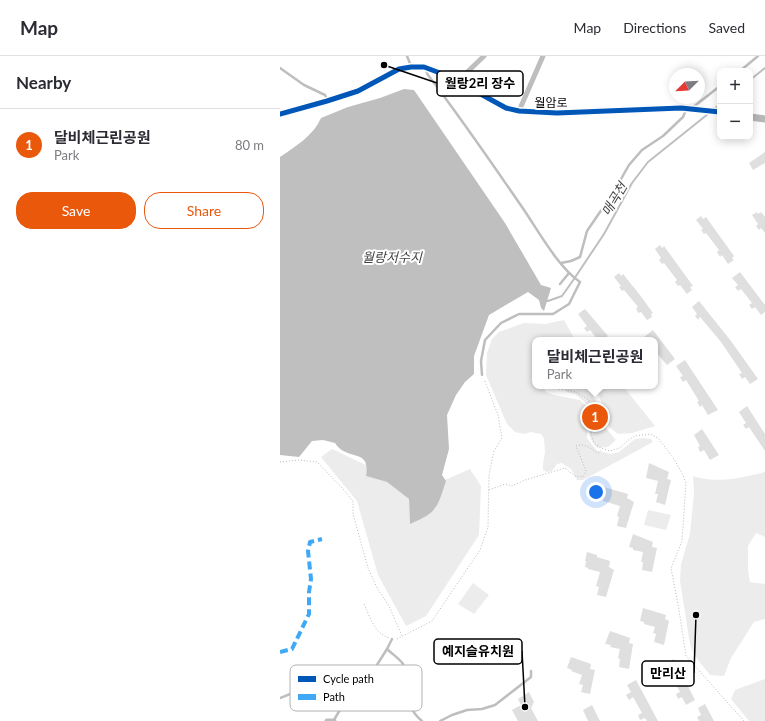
<!DOCTYPE html>
<meta charset="utf-8">
<style>
:root{--surface:#fff;--page:#f7f7f7;--text:#2b2b33;--muted:#7c7c81;--line:#e1e1e2;--accent:#ea580c}
body{margin:0;font-family:Lato,"Noto Sans KR",sans-serif;background:var(--page);color:var(--text)}
.controls{position:absolute;right:12px;top:12px;display:grid;overflow:hidden;border-radius:8px;box-shadow:0 2px 10px #0003}
.controls button{width:36px;height:36px;display:grid;place-items:center;padding:0;border:0;border-bottom:1px solid var(--line);background:var(--surface);color:var(--text);font:20px sans-serif}
.compass{position:absolute;left:389px;top:12px;width:36px;height:36px;border-radius:50%;background:var(--surface);box-shadow:0 2px 10px #0003;rotate:246deg}
.you{position:absolute;left:316px;top:436px;width:14px;height:14px;margin:-10px;border:3px solid #fff;border-radius:50%;background:#1a73e8;box-shadow:0 0 0 6px #1a73e833}
.badge{display:grid;place-items:center;width:26px;height:26px;border-radius:50%;background:var(--accent);color:#fff;font-size:13px;font-weight:700}
.pin{position:absolute;translate:-50% -50%;border:2px solid #fff;box-shadow:0 1px 4px #0006}
.popup{position:absolute;left:252px;top:281px;width:126px;height:52px;box-sizing:border-box;display:grid;place-content:center;border-radius:8px;background:var(--surface);filter:drop-shadow(0 1px 3px #0005);font-size:13px;white-space:nowrap;color:var(--muted)}
.popup b{font-size:15px;color:var(--text)}
.popup::after{content:'';position:absolute;left:50%;top:100%;margin-left:-8px;border:8px solid transparent;border-top-color:var(--surface)}
.list{margin:0;padding:0;list-style:none}
h2{display:flex;justify-content:space-between;align-items:center;height:52px;margin:0;padding:0 16px;font-size:17px}
h2 small{font-size:13px;font-weight:400;color:var(--muted)}
.list li{display:grid;grid-template-columns:26px 1fr auto;gap:12px;align-items:center;box-sizing:border-box;height:72px;padding:0 16px;border-top:1px solid var(--line)}
.list b{display:block;font-size:15px;white-space:nowrap}
.list p{margin:0;font-size:13px;white-space:nowrap;color:var(--muted)}
.list em{font-size:13px;font-style:normal;color:var(--muted)}
.actions{display:flex;gap:8px;padding:12px 16px}
.actions a{flex:1;padding:9px 0;border:1px solid var(--accent);border-radius:16px;text-align:center;font-size:14px;color:var(--accent)}
.actions .main{background:var(--accent);color:#fff}
.map{position:relative;flex:none;width:485px;height:665px;overflow:hidden}
header{display:flex;align-items:center;gap:24px;box-sizing:border-box;height:56px;padding:0 20px;background:var(--surface);border-bottom:1px solid var(--line)}
header strong{font-size:19px}
nav{display:flex;gap:22px;margin-inline-start:auto;font-size:14px}
main{display:flex}
aside{flex:1;background:var(--surface)}
.map>svg:first-child{display:block}
.green{fill:#ececec}
.water{fill:#bfbfbf}
.lines{fill:none;stroke-linecap:round;stroke-linejoin:round}
.stream{stroke:#bfbfbf;stroke-width:2}
.building{fill:#dfdfdf}
.path{stroke:#b9b9b9;stroke-width:1;stroke-dasharray:1 2;stroke-linecap:butt}
.lane{stroke:#bebebe;stroke-width:2.5}
.street{stroke:#bebebe;stroke-width:5}
.secondary{stroke:#b8b8b8;stroke-width:7}
.quiet{stroke:#3fa9f5;stroke-width:4;stroke-dasharray:8 4;stroke-linecap:butt}
.cycleway-casing{stroke:#fff;stroke-width:8}
.cycleway{stroke:#0057b8;stroke-width:5}
.labels{text-anchor:middle;dominant-baseline:central;stroke-width:4;stroke-linejoin:round;paint-order:stroke}
.street-label{font-size:12px;fill:#000;stroke:#fff}
.water-label{font-size:13px;font-style:italic;fill:#444;stroke:#fff}
.key{fill:#fff;stroke:#b2b2b2;stroke-width:1}
.key-label{font-size:11px;fill:#000}
.leader{fill:none;stroke:#000;stroke-width:1.5}
.callout-dot{fill:#000;stroke:#fff;stroke-width:1.5}
.callout{fill:#fff;stroke:#000;stroke-width:1.5}
.callout-label{font-size:13px;text-anchor:middle;font-weight:bold;fill:#000}
</style>
<header>
<strong>Map</strong>
<nav><a>Map</a><a>Directions</a><a>Saved</a></nav>
</header>
<main>
<aside>
<h2>Nearby<small></small></h2>
<ul class="list">
<li><span class="badge">1</span><div><b>달비체근린공원</b><p>Park</p></div><em>80 m</em></li>
</ul>
<div class="actions"><a class="main">Save</a><a>Share</a></div>
</aside>
<div class="map">
<svg width="485" height="665" viewBox="0 0 485 665">
<rect width="100%" height="100%" fill="#fff"/>
<path class="green" d="M284,264L295,284H255V330H264L263,331L266,336L274,339L300,344L307,351V354V348L295,338L286,336V330H305L311,335L320,353L324,370L336,384L328,391L317,392L310,382L308,363L307,382L317,395L331,398L339,396L355,383L363,382L371,383L373,386L303,424H297L291,413L282,407L277,408L272,415L267,416L263,414V408L265,396L264,382L261,378L251,376L244,378L235,376L227,368L206,319L207,297L212,283L219,276L244,267L265,268Z
M313,330H343L375,370L352,377L338,378L329,371L326,358L316,332Z
M52,393L88,410L86,420L107,426L129,443L130,467L155,453L165,424L190,413L201,430L199,479L146,560L126,570L98,519L77,445L41,401Z
M485,416V481L476,477L468,490V514L470,526L485,528V563L474,566L451,602L444,620L430,619L414,599L410,588L400,525L401,508L410,478L414,436L413,420C437,428 461,422 485,416Z
M368,454L391,459L386,474L364,469Z
M193,527L209,539L194,558L178,548Z
M485,623V665H469L451,643L455,634Z"/>
<path class="water" d="M124,33L134,34L225,167L261,229L271,232L264,255L261,252L259,244L248,236L209,259L194,300V318L185,326L176,339L167,359L169,393L162,419L166,425C157,452 158,456 130,468L129,443L107,426L86,420C91,391 67,406 55,387L43,384L32,385L19,401L0,399V101C16,90 33,80 41,62L68,51L100,42Z"/>
<g class="lines">
<path class="stream" d="M470,24L485,12
M433,54L440,48
M266,244L268,245L282,240L294,223L324,178L352,127L368,106L428,58"/>
</g>
<path class="building" d="M485,96V107L473,114L469,107Z
M477,156L478,158L481,156L485,161V177L481,172L479,174L476,170L478,168L472,159Z
M421,160L423,163L426,161L454,200L452,202L454,204L448,208L442,199L440,201L437,196L439,194L426,177L424,178L421,174L423,173L416,164Z
M380,189L382,192L384,190L413,230L410,231L412,234L407,238L400,229L398,230L395,226L397,224L384,207L382,208L379,204L381,202L375,193Z
M460,216L485,249V256L481,259L475,251L472,253L469,249L472,247L461,233L458,235L455,231L458,229L452,222Z
M339,217L341,220L343,218L360,239L373,257L371,258L372,261L367,264L361,256L358,257L356,252L358,251L344,234L342,235L339,231L341,230L334,221Z
M419,245L451,285L478,323L470,328L465,321L462,323L459,318L462,317L441,286L420,261L418,264L415,260L417,258L412,251Z
M305,253L328,280L322,284H318L310,274L307,276L304,272L307,270L298,258Z
M373,274L395,303L387,309L375,295V284H367L364,281Z
M405,304L438,354L428,359L422,349L420,351L417,346L419,345L406,324L403,326L400,321L403,320L396,310Z
M467,350L485,378V395L469,371L466,373L463,369L466,367L459,356Z
M422,373L439,399L430,404L424,394L420,396L418,391L420,390L414,379Z
M369,407L389,416L387,423L391,424L385,449L376,446L378,438H375L378,425L366,422Z
M324,431L348,438L347,442L354,446L346,472L337,470L339,461L337,460L340,450L323,445Z
M353,478L373,486L372,491L377,492L372,516L362,514L363,506H361L363,496L353,494V492L349,491Z
M307,496L317,499V501L330,505L329,511L334,514L326,541L317,539L319,531L316,530L320,516L308,513V512L305,511L306,505H305Z
M363,552L386,559L385,563L389,565L384,589L374,586L376,578L373,577L375,571L364,568V566L360,565Z
M330,575L350,582L349,587L353,588L349,613L339,611L340,603L338,602L340,593L330,591L331,589L325,588Z
M291,601L311,608L310,613L315,614L310,638L301,636L303,629L299,628L302,619L291,615L292,614L287,612Z
M394,603L415,644L406,649L402,641L398,643L396,638L400,636L392,621L387,623L385,618L389,615L386,608Z
M356,624L378,665H367L365,662L360,664L358,659L362,657L353,641L349,644L346,639L351,636L347,629Z
M249,636L254,646L251,652L258,665H238L232,654L241,649L238,643Z
M425,648L434,665H419L417,661L421,659L418,652Z
M312,649L320,665H308L303,654Z"/>
<g class="lines">
<path class="path" d="M273,332L296,336L309,344L313,358L310,374L314,387L321,392L330,395L340,392L347,385L355,380L370,378L378,382L394,403L402,417L406,427L402,485L391,512L399,554L406,600L464,665
M0,406L19,404L37,406L64,434L73,445V458L88,512L97,532L109,550L122,580
M209,434L225,428L232,430L245,424L285,412L295,420L303,421L306,415L296,390C304,386 312,394 319,397L322,393
M84,548C90,561 94,577 109,582
M117,583L152,565L200,494L208,471L209,419L214,395L222,382L218,359L204,323"/>
<path class="lane" d="M127,0L131,10
M0,12L24,29L45,39L47,43
M145,13L148,19C181,62 211,106 242,151C258,174 277,210 300,226L289,248L273,258H239L221,267L205,284L201,305L202,319
M460,15L478,0
M412,52L440,30
M281,207L291,205L300,201L307,175L333,137L349,109L362,94L383,80L403,61L406,54
M280,228L289,217
M107,593L112,583
M0,642L30,630V619L44,610
M54,664L79,621L95,612L107,593C112,598 120,603 123,608C134,630 120,647 142,665
M160,665L172,659L187,654L202,653L215,649L251,621V615"/>
<path class="street" d="M178,25L204,0
M239,55L263,0
M47,665H54"/>
<path class="secondary" d="M0,58L47,45L78,35L119,13L131,11H144L168,20L226,52L239,55L277,57L401,52L440,56
M470,61L485,63"/>
<path class="quiet" d="M0,596L12,593L29,558V536L31,523L28,495L30,486L42,483"/>
<g class="cycleway-casing">
<path id="cycleway" d="M0,58L47,45L78,35L119,13L131,11H144L168,20L226,52L239,55L277,57L401,52L440,56"/>
</g>
<use href="#cycleway" class="cycleway"/>
</g>
<g class="labels">
<g class="street-label">
<text x="271" y="46">월암로</text>
</g>
<g class="water-label">
<text transform="translate(334 143) rotate(-59)">매곡천</text>
<text x="112" y="201">월랑저수지</text>
</g>
</g>
<rect x="10" y="609" width="132" height="46" rx="6" class="key"/>
<rect x="18" y="620" width="18" height="6" fill="#0057b8"/>
<rect x="18" y="638" width="18" height="6" fill="#3fa9f5"/>
<g class="key-label">
<text x="43" y="627">Cycle path</text>
<text x="43" y="645">Path</text>
</g>
<path class="leader" d="M104 9L157 27M245 651L242 595M416 559L414 617"/>
<g class="callout-dot">
<circle cx="104" cy="9" r="4"/>
<circle cx="245" cy="651" r="4"/>
<circle cx="416" cy="559" r="4"/>
</g>
<g class="callout">
<rect x="157" y="15" width="86" height="25" rx="4"/>
<rect x="154" y="583" width="88" height="25" rx="4"/>
<rect x="362" y="605" width="52" height="25" rx="4"/>
</g>
<g class="callout-label">
<text x="200" y="32">월랑2리 장수</text>
<text x="198" y="600">예지슬유치원</text>
<text x="388" y="622">만리산</text>
</g>
</svg>
<div class="controls">
<button>+</button>
<button>−</button>
</div>
<svg class="compass" viewBox="-18 -18 36 36"><path d="M0-13l5 13h-10z" fill="#e53935"/><path d="M0 13l5-13h-10z" fill="#7c7c81"/></svg>
<div class="you"></div>
<div class="pin badge" style="left:315px;top:361px">1</div>
<div class="popup"><b>달비체근린공원</b>Park</div>
</div>
</main>
